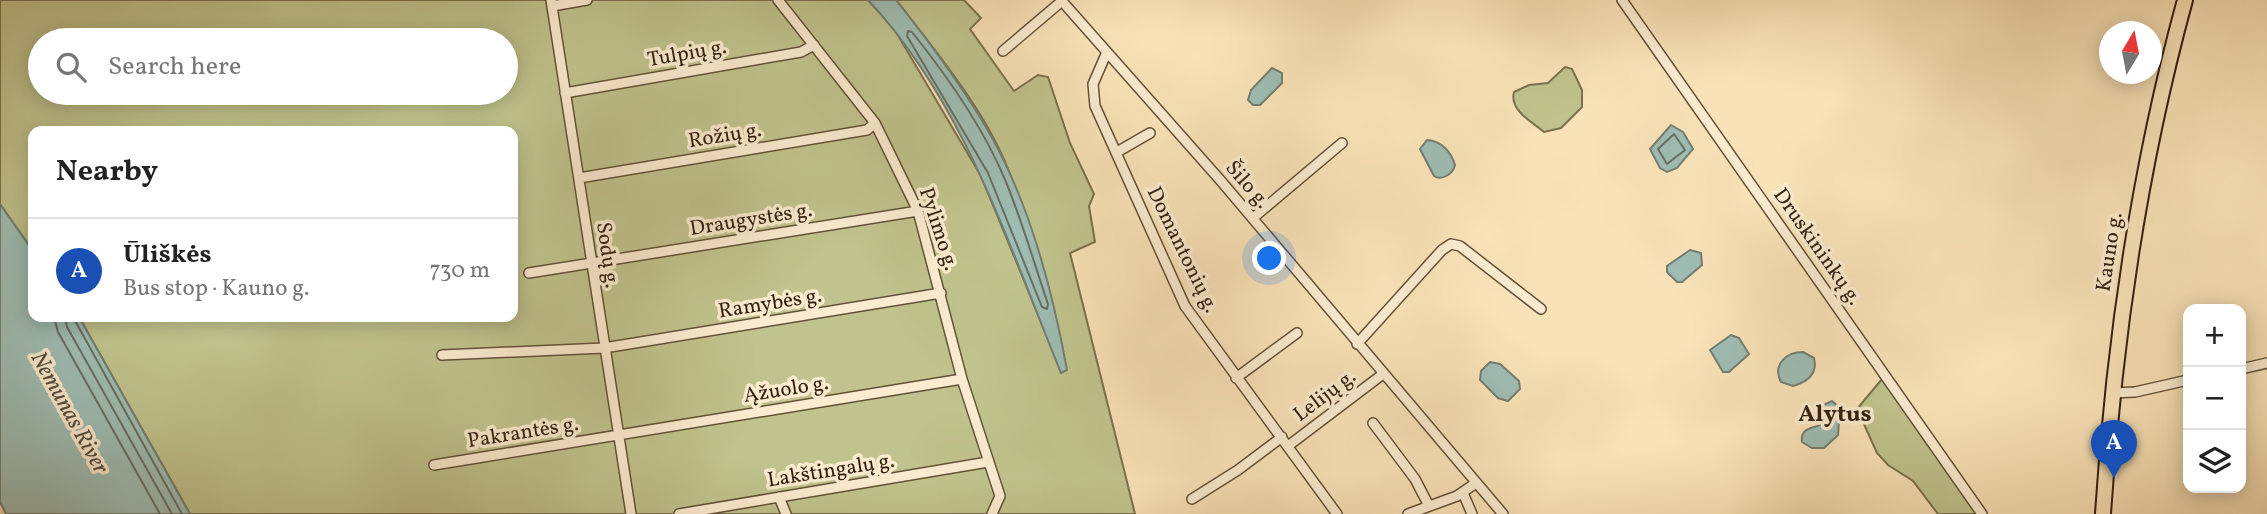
<!DOCTYPE html>
<meta charset="utf-8">
<style>
:root{--surface:#fff;--page:#f2f2f2;--text:#222;--muted:#767676;--line:#e0e0e0;--accent:#8f2418}
body{margin:0;font-family:Vollkorn,serif;background:var(--page);color:var(--text)}
.controls{position:absolute;right:21px;bottom:21px;display:grid;overflow:hidden;border-radius:14px;box-shadow:0 4px 18px #0003}
.controls button{width:63px;height:63px;display:grid;place-items:center;padding:0;border:0;border-bottom:2px solid var(--line);background:var(--surface);color:var(--text);font:35px sans-serif}
.compass{position:absolute;left:2099px;top:21px;width:63px;height:63px;border-radius:50%;background:var(--surface);box-shadow:0 4px 18px #0003;rotate:10deg}
.you{position:absolute;left:1270px;top:259px;width:24px;height:24px;margin:-18px;border:5px solid #fff;border-radius:50%;background:#1a73e8;box-shadow:0 0 0 10px #1a73e833}
.badge{display:grid;place-items:center;width:46px;height:46px;border-radius:50%;background:var(--accent);color:#fff;font-size:23px;font-weight:700}
.pin{position:absolute;translate:-50% -58px;filter:drop-shadow(0 2px 4px #0008)}
.pin::after{content:'';position:absolute;top:37px;width:24px;height:21px;background:inherit;clip-path:polygon(0 0,100% 0,50% 100%)}
.list{margin:0;padding:0;list-style:none}
h2{display:flex;justify-content:space-between;align-items:center;height:91px;margin:0;padding:0 28px;font-size:30px}
h2 small{font-size:23px;font-weight:400;color:var(--muted)}
.list li{display:grid;grid-template-columns:46px 1fr auto;gap:21px;align-items:center;box-sizing:border-box;height:105px;padding:0 28px;border-top:2px solid var(--line)}
.list b{display:block;font-size:26px;white-space:nowrap}
.list p{margin:0;font-size:23px;white-space:nowrap;color:var(--muted)}
.list em{font-size:23px;font-style:normal;color:var(--muted)}
.icon{flex:none;width:38px;height:38px;fill:none;stroke:currentColor;stroke-width:2;stroke-linecap:round;stroke-linejoin:round}
.map{position:relative;flex:none;width:2267px;height:514px;overflow:hidden}
.search{position:absolute;background:var(--surface);box-shadow:0 4px 18px #0003;left:28px;top:28px;width:490px;height:77px;display:flex;align-items:center;gap:18px;box-sizing:border-box;padding:0 24px;border-radius:38px;color:var(--muted);font-size:26px}
.panel{position:absolute;background:var(--surface);box-shadow:0 4px 18px #0003;left:28px;top:126px;width:490px;height:196px;border-radius:14px}
.map>svg:first-child{display:block}
.green{fill:#c0c38d;stroke:#7a714e;stroke-width:2;fill-rule:evenodd}
.water{fill:#9ebdb4;stroke:#737e72;stroke-width:2}
.lines{fill:none;stroke-linecap:round;stroke-linejoin:round}
.shore{stroke:#686e62;stroke-width:2}
.street-casing{stroke:#64503a;stroke-width:12}
.primary-casing{stroke:#331f10;stroke-width:18}
.street{stroke:#fbecd0;stroke-width:9}
.primary{stroke:#f9e2b7;stroke-width:14}
.labels{text-anchor:middle;dominant-baseline:central;stroke-width:7;stroke-linejoin:round;paint-order:stroke}
.street-label{font-size:21px;fill:#331f10;stroke:#fbecd0}
.water-label{font-size:23px;font-style:italic;fill:#534e41;stroke:#fbecd0}
.quarter-label{font-size:24px;font-weight:bold;fill:#331f10;stroke:#fbecd0}
</style>
<div class="map">
<svg width="2267" height="514" viewBox="0 0 2267 514">
<rect width="100%" height="100%" fill="#f9e2b7"/>
<filter id="stains"><feTurbulence type="fractalNoise" baseFrequency=".00286" numOctaves="4"/><feColorMatrix values="0 0 0 0 .2 0 0 0 0 .09 0 0 0 0 .02 0 0 0 .5 -.17"/></filter>
<radialGradient id="worn" r=".72"><stop offset=".6" stop-color="#630" stop-opacity="0"/><stop offset="1" stop-color="#630" stop-opacity=".3"/></radialGradient>
<path class="green" d="M0,0H868L893,27L981,176L1062,373C1045,309 1033,243 1012,180C992,119 936,51 896,0H964L981,18L970,29L1014,91L1038,75L1048,77L1070,143L1094,194L1089,206L1095,242L1070,253L1135,514H190L79,317H513V131H33V251L0,204ZM40,40H506V93H40Z
M1565,67L1572,69L1582,90V107L1561,128L1544,132C1532,122 1509,110 1514,92L1529,85L1548,83Z
M1882,379L1977,514H1938L1913,481L1888,465L1877,453L1857,409Z"/>
<path class="water" d="M868,0H896C931,44 964,88 991,136C1030,205 1053,293 1067,370L1061,373C1009,246 964,102 868,0Z
M1272,68L1282,73V83L1260,105H1253L1248,100L1251,90Z
M1671,125L1683,132L1693,149L1677,168L1667,172L1660,168L1650,149Z
M1427,140C1442,141 1451,152 1455,165C1453,174 1442,181 1434,176L1420,149Z
M0,204L33,251V317H79L190,514H6L0,502Z
M1690,250L1701,253L1702,265L1682,282H1677L1667,272V266Z
M1731,335L1739,338L1749,354L1729,372H1723L1710,350Z
M1803,352L1814,358C1818,374 1807,382 1793,386L1781,382C1772,365 1786,352 1803,352Z
M1490,362L1500,364L1519,381L1520,389L1508,401L1498,398L1480,380L1481,371Z
M1832,401L1840,408L1838,435L1824,448H1812L1802,442C1800,427 1813,429 1822,424L1824,419L1819,407Z"/>
<g class="lines">
<path class="shore" d="M908,31L912,32C948,77 984,128 1006,182C1022,221 1034,263 1048,304L1047,309L1042,307L988,173L907,36Z
M1674,134L1685,150L1667,164L1658,149Z
M54,317L58,332L160,514
M65,317L67,327L172,514
M73,317L182,514"/>
<g class="street-casing">
<path id="street" d="M551,0L631,514
M778,0L875,123L918,211L962,379L1000,496L992,514
M1061,0L1221,181L1503,514
M1622,0L1982,514
M552,6L587,0
M1003,51L1062,1
M1107,52L1093,84L1095,106L1185,306L1337,514
M565,93L801,52L814,45
M1117,152L1150,133
M579,178L867,130L875,123
M1253,218L1342,143
M529,273L918,211
M1357,344L1442,250L1451,244L1460,246L1541,309
M442,355L604,348L941,293
M2241,369L2267,363
M1236,378L1297,333
M2112,393L2135,392L2188,380
M1373,423L1415,479L1429,506
M1288,446L1383,374
M434,465L962,379
M1463,493L1472,514
M779,497L786,514
M1192,499L1238,470L1282,437
M679,514L988,462
M1408,514L1457,496L1476,483"/>
</g>
<g class="primary-casing">
<path id="primary" d="M2103,514C2114,340 2139,168 2185,0"/>
</g>
<use href="#street" class="street"/>
<use href="#primary" class="primary"/>
</g>
<g class="labels">
<g class="street-label">
<text transform="translate(687 54) rotate(-10)">Tulpių g.</text>
<text transform="translate(725 136) rotate(-9)">Rožių g.</text>
<text transform="translate(1247 185) rotate(49)">Šilo g.</text>
<text transform="translate(751 220) rotate(-9)">Draugystės g.</text>
<text transform="translate(938 229) rotate(72)">Pylimo g.</text>
<text transform="translate(1817 247) rotate(55)">Druskininkų g.</text>
<text transform="translate(1182 250) rotate(64)">Domantonių g.</text>
<text transform="translate(2110 252) rotate(-81)">Kauno g.</text>
<text transform="translate(607 255) rotate(82)">Sodų g.</text>
<text transform="translate(770 304) rotate(-9)">Ramybės g.</text>
<text transform="translate(786 390) rotate(-9)">Ąžuolo g.</text>
<text transform="translate(1325 396) rotate(-37)">Lelijų g.</text>
<text transform="translate(523 433) rotate(-9)">Pakrantės g.</text>
<text transform="translate(831 471) rotate(-9)">Lakštingalų g.</text>
</g>
<g class="water-label">
<text transform="translate(69 413) rotate(61)">Nemunas River</text>
</g>
<g class="quarter-label">
<text x="1835" y="415">Alytus</text>
</g>
</g>
<rect width="100%" height="100%" filter="url(#stains)"/>
<rect width="100%" height="100%" fill="url(#worn)"/>
</svg>
<div class="controls">
<button>+</button>
<button>−</button>
<button><svg class="icon" aria-label="layers" viewBox="0 0 24 24"><path d="M12 4l9 5-9 5-9-5zM3 14l9 5 9-5"/></svg></button>
</div>
<svg class="compass" viewBox="-18 -18 36 36"><path d="M0-13l5 13h-10z" fill="#e53935"/><path d="M0 13l5-13h-10z" fill="#767676"/></svg>
<div class="you"></div>
<div class="pin badge" style="left:2114px;top:478px;background:#1a4fb4">A</div>
<div class="search"><svg class="icon" aria-label="search" viewBox="0 0 24 24"><circle cx="10" cy="10" r="6"/><path d="M15 15l6 6"/></svg>Search here</div>
<section class="panel">
<h2>Nearby<small></small></h2>
<ul class="list">
<li><span class="badge" style="background:#1a4fb4">A</span><div><b>Ūliškės</b><p>Bus stop · Kauno g.</p></div><em>730 m</em></li>
</ul>
</section>
</div>
